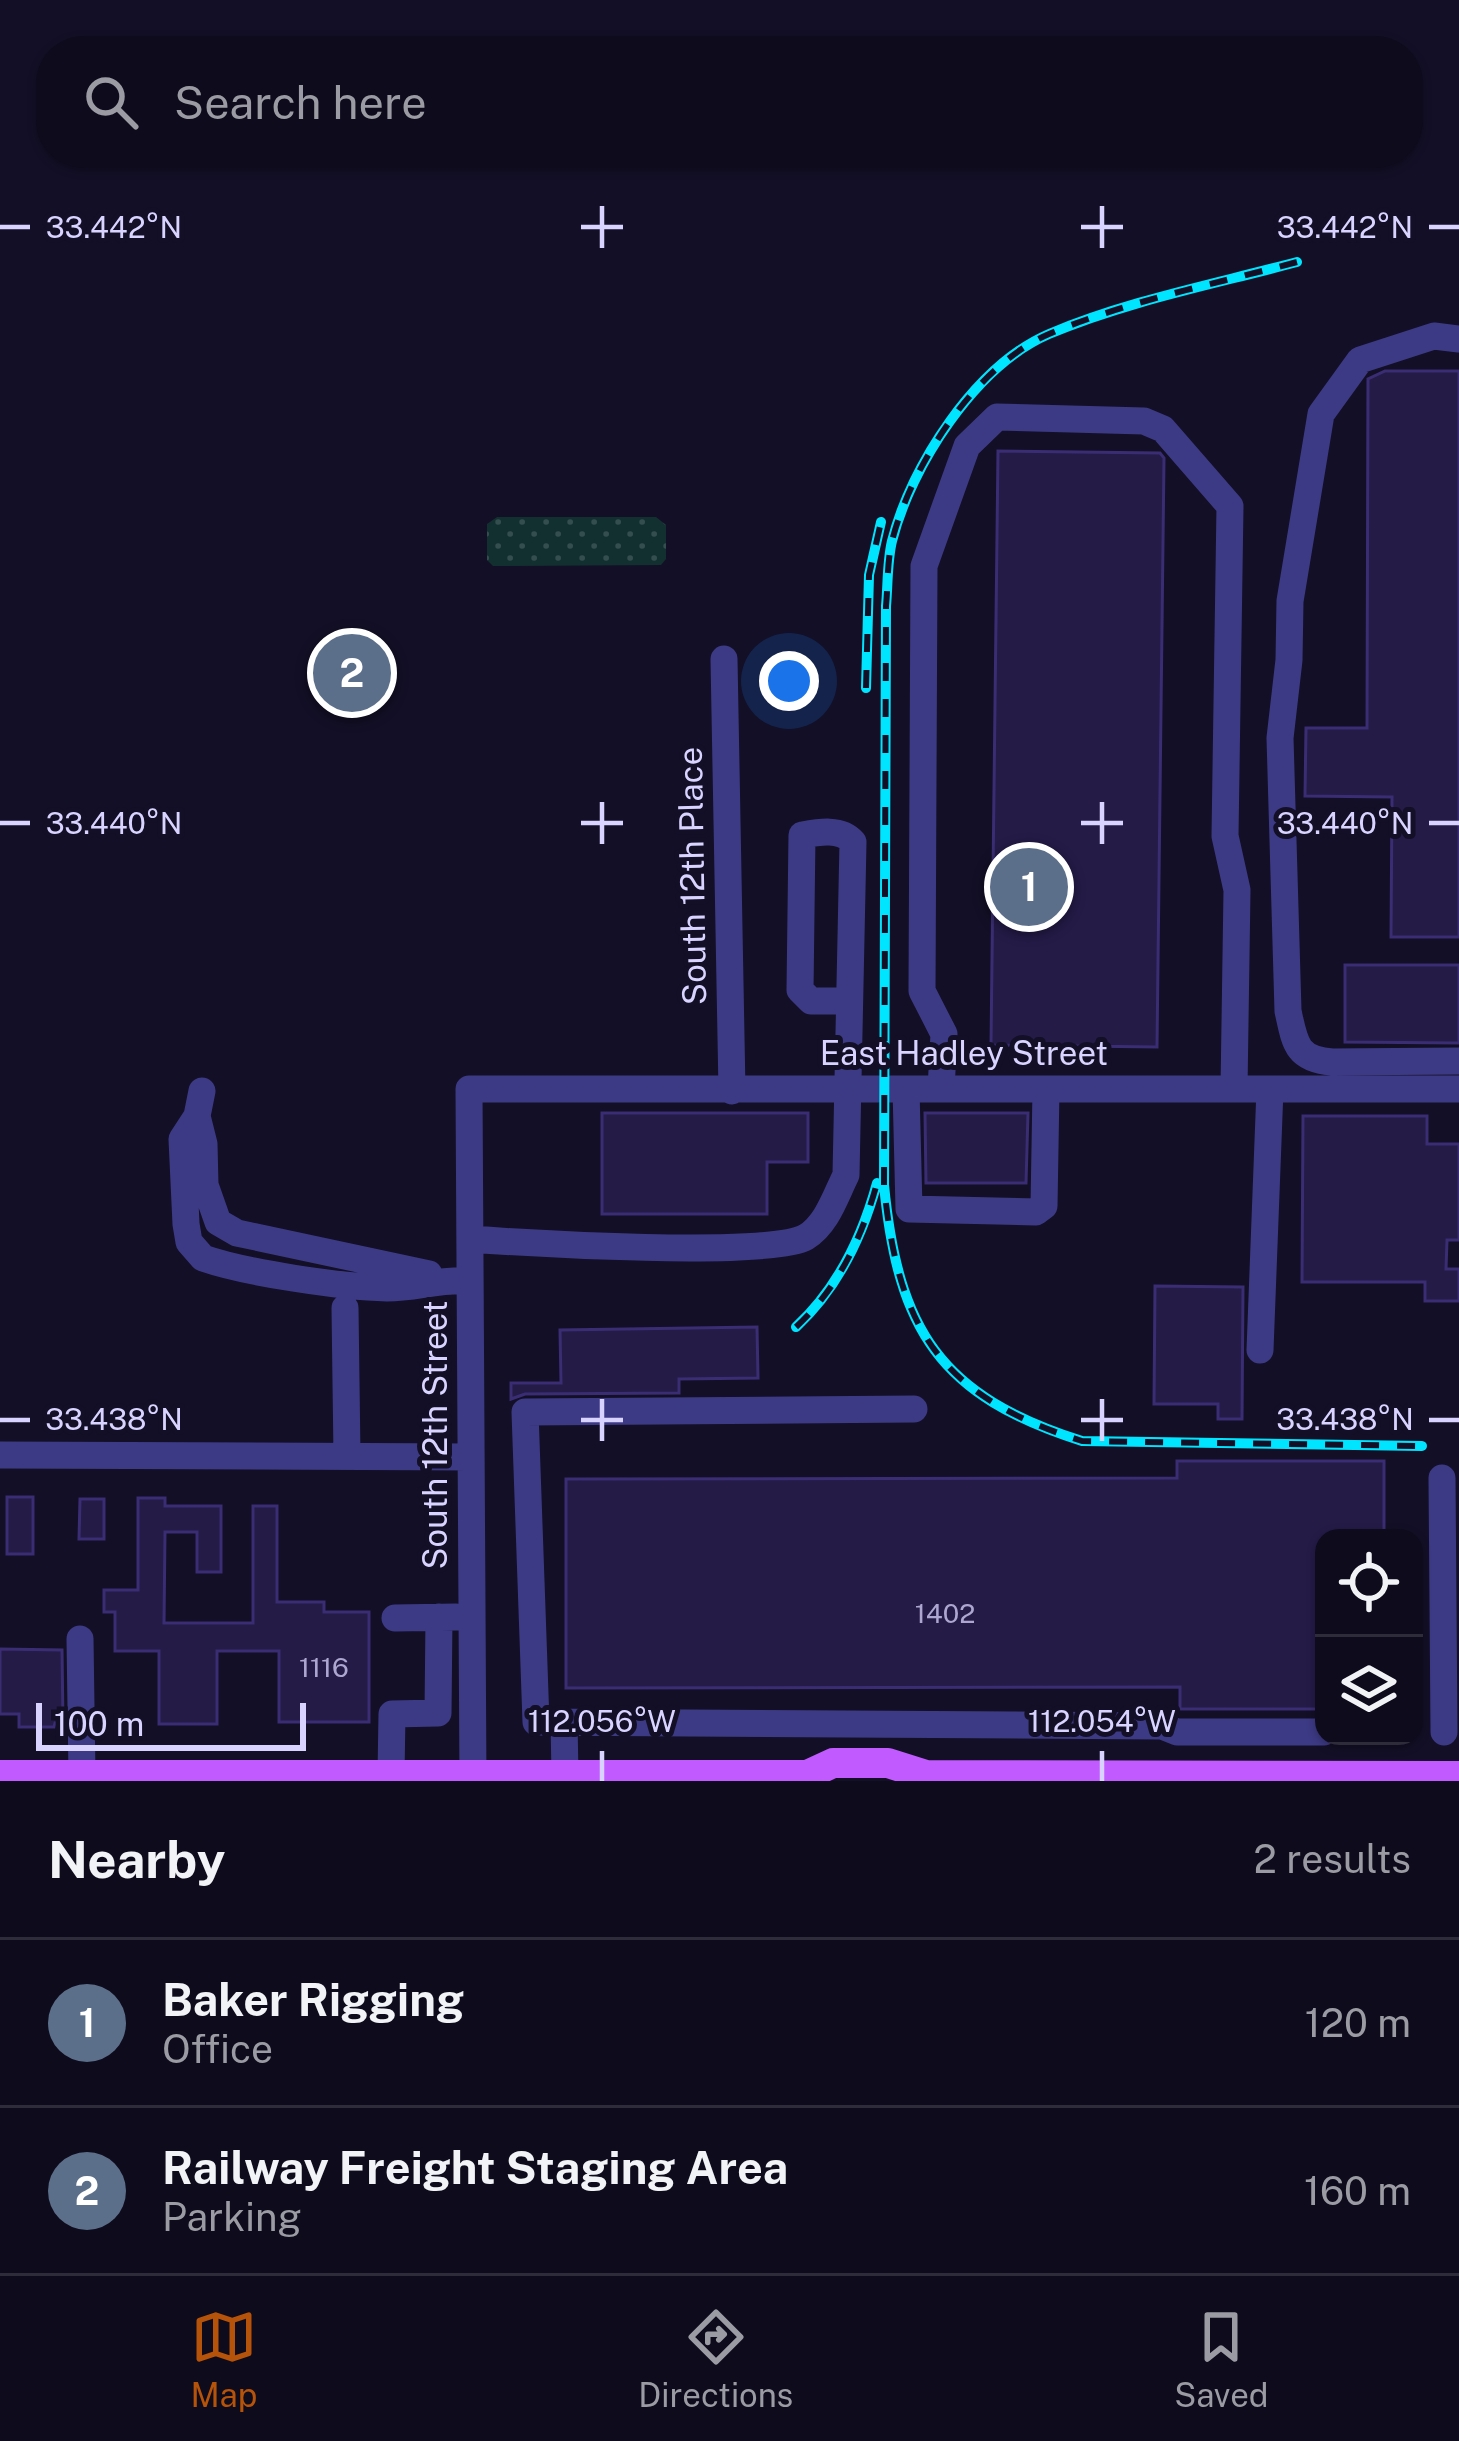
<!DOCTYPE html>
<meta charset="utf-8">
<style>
:root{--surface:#0e0b1c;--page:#1c1929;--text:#f1f3f6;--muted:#9b9ba3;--line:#2e2b3b;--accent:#b45309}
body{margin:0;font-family:"Public Sans",sans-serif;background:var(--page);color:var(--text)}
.controls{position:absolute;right:36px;bottom:36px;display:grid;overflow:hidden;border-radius:24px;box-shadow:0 3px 9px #0004}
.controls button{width:108px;height:108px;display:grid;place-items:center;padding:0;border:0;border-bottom:3px solid var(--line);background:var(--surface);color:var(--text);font:60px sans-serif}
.scale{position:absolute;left:36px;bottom:30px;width:270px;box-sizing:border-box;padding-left:12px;border:6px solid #d9d4ff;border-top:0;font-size:33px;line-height:42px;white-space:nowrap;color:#d9d4ff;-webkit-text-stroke:9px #130f26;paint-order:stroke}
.you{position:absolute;left:789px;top:681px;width:42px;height:42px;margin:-30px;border:9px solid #fff;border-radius:50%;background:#1a73e8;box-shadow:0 0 0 18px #1a73e833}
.badge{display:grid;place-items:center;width:78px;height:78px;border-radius:50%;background:var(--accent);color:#fff;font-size:39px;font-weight:700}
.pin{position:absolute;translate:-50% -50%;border:6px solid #fff;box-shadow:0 3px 12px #0006}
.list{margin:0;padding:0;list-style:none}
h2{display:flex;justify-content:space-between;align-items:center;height:156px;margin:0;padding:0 48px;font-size:51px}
h2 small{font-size:39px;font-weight:400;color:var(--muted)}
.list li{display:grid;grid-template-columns:78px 1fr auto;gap:36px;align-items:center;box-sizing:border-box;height:168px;padding:0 48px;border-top:3px solid var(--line)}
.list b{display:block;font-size:45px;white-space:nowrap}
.list p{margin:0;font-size:39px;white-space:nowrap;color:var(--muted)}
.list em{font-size:39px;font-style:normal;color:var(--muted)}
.icon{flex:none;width:66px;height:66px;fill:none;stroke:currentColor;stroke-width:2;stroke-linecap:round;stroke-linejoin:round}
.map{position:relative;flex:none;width:1459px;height:1781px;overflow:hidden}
.search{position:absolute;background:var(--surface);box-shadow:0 3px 9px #0004;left:36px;right:36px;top:36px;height:132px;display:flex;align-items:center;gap:30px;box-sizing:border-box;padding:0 42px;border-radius:48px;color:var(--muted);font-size:45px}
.sheet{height:492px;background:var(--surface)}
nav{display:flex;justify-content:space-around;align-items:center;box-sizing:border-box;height:168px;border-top:3px solid var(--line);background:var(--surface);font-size:33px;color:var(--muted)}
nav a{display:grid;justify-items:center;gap:6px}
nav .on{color:var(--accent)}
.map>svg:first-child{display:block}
.grass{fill:url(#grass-dots)}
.building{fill:#241b47;stroke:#3b2d73;stroke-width:3}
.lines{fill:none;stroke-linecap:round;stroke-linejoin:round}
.minor{stroke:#3d3a85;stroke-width:27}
.major{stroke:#c25bff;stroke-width:30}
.rail-casing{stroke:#00e5ff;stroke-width:10}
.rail{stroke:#130f26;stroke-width:6;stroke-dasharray:18;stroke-linecap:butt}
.ticks{fill:none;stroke:#d9d4ff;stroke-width:4.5}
.labels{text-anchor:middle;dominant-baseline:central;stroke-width:10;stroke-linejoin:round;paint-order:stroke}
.number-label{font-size:27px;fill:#aca6d1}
.street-label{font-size:33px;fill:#d9d4ff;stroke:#130f26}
.ticks-label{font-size:30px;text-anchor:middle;fill:#d9d4ff;stroke:#130f26;stroke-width:10;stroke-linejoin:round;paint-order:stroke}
</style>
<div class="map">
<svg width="1459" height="1781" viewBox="0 0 1459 1781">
<defs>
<pattern id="grass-dots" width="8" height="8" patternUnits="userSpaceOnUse" patternTransform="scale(3)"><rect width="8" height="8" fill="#12302f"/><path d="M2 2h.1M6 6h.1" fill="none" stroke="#344d4e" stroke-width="1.8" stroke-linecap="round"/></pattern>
</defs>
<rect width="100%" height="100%" fill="#130f26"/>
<path class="grass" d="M497,517H656L666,525V559L661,565L493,566L487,560V524Z"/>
<path class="building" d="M1385,371H1459V937H1391L1392,797L1305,796L1306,728H1367L1368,379Z
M998,451L1160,453L1164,458L1157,1047L991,1045Z
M1345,965H1459V1043L1345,1042Z
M602,1113H808V1162H767V1214H602Z
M925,1113H1028L1026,1183H926Z
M1303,1116H1427V1144H1459V1240H1447L1446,1269H1459V1301H1425V1282H1302Z
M1155,1286L1243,1287L1242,1419H1218V1404H1154Z
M757,1327L758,1378L679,1379V1393L525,1394L511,1399V1383H561L560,1330Z
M1177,1461H1384V1538H1324V1709H1180V1687L566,1688V1479L1177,1478Z
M7,1497H33V1554H7Z
M138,1498H165V1506H221V1572H197V1532H165L164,1623H253V1506H277V1602H324V1612H369V1722H279V1651H217V1724H159V1651H115V1612H104V1590H138Z
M80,1499H104V1539H79Z
M0,1649L62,1650L63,1723H55L54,1727H19V1714H0Z"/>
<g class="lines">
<path class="minor" d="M1459,339L1434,336L1360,360L1321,414L1290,601L1289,660L1280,738L1288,1011C1295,1043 1296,1059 1332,1062L1459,1061
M724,659L732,1091
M906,1089L909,1209L1036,1212L1044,1206L1046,1089
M941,1089L944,1034L922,991L924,566L967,446L997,417L1144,421L1163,429L1230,506L1225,836L1237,890L1234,1089
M202,1091L197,1116L182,1139L186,1224L189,1242L203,1258C246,1273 342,1287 387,1288C417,1288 437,1279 470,1281
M197,1116L204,1144L205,1185L218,1222L237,1233L429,1274
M470,1239C525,1243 770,1258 806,1237C827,1224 835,1197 846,1175L853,842C841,828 819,832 802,835L800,990L811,1001H848
M345,1308L347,1456
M1260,1350L1270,1089
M914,1409L525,1412L536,1722L1162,1726L1177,1732H1324
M0,1455L471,1457
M1442,1478L1444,1732
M395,1618L456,1617
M80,1639L82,1775
M564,1722L565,1775
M391,1775L392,1714L438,1713L439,1617
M473,1781L469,1089H1459"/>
<path class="major" d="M0,1775H807L833,1763H888L926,1775L1459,1776"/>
<g class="rail-casing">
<path id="rail" d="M1297,262C1215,284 1127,301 1049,334C975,366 911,466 892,541C887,562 888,585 886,606L884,1185C898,1330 940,1396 1082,1441L1422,1446
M866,688L869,575L881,522
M796,1327C838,1288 862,1238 877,1183"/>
</g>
<use href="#rail" class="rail"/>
</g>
<path class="ticks" d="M602,206V248M1102,206V248M0,227H30M581,227H623M1081,227H1123M1429,227H1459M602,802V844M1102,802V844M0,823H30M581,823H623M1081,823H1123M1429,823H1459M602,1399V1441M1102,1399V1441M0,1420H30M581,1420H623M1081,1420H1123M1429,1420H1459M602,1751V1781M1102,1751V1781"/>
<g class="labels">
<g class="number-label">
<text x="945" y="1613">1402</text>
<text x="324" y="1667">1116</text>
</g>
<g class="street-label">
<text transform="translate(692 876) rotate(-91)">South 12th Place</text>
<text x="964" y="1053">East Hadley Street</text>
<text transform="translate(435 1435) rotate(-90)">South 12th Street</text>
</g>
</g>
<g class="ticks-label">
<text x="114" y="238">33.442°N</text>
<text x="1345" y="238">33.442°N</text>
<text x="114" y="834">33.440°N</text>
<text x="1345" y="834">33.440°N</text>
<text x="114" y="1430">33.438°N</text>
<text x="1345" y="1430">33.438°N</text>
<text x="602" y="1732">112.056°W</text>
<text x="1102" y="1732">112.054°W</text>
</g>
</svg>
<div class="controls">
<button><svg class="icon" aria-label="locate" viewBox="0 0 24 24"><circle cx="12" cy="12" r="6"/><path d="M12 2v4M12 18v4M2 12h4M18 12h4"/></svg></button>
<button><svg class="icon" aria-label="layers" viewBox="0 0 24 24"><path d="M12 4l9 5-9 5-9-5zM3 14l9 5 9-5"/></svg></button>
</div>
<div class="scale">100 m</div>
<div class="you"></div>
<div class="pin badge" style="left:1029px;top:887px;background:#5c6f8a">1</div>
<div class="pin badge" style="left:352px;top:673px;background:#5c6f8a">2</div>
<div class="search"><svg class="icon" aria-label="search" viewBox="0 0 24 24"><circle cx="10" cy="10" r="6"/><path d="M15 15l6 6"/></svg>Search here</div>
</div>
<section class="sheet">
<h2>Nearby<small>2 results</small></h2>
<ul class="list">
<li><span class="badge" style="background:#5c6f8a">1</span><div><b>Baker Rigging</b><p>Office</p></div><em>120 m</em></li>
<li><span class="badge" style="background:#5c6f8a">2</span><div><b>Railway Freight Staging Area</b><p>Parking</p></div><em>160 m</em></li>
</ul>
</section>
<nav>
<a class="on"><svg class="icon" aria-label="map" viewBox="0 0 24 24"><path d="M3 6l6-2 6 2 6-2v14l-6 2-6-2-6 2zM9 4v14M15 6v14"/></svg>Map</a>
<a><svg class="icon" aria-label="directions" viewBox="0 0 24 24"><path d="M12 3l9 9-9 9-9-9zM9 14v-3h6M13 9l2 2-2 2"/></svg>Directions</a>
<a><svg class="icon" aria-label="saved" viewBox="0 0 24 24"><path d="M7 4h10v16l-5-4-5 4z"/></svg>Saved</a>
</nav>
